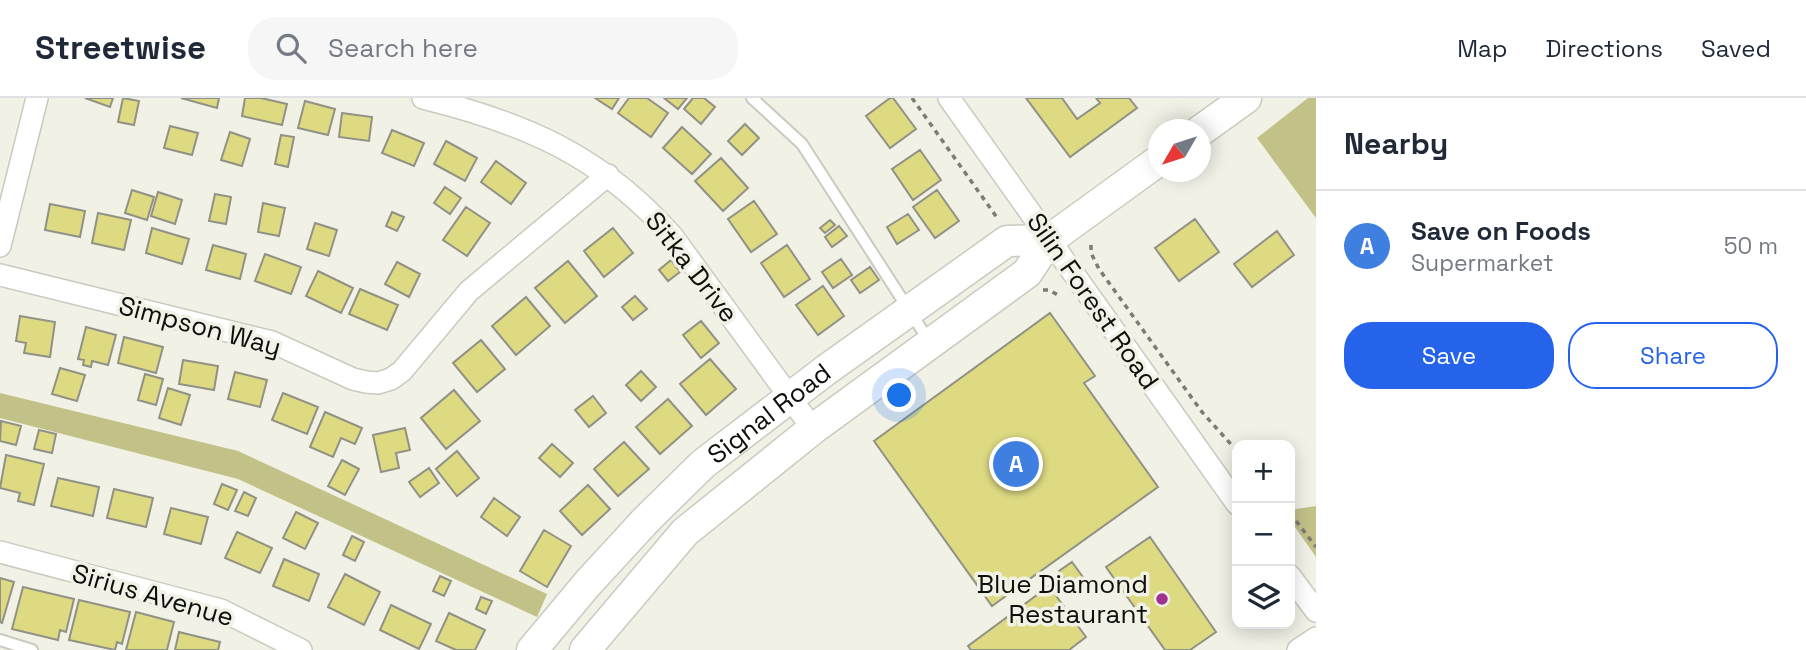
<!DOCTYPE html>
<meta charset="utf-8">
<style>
:root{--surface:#fff;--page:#f6f6f7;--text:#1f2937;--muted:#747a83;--line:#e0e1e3;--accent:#2563eb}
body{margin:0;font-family:"Space Grotesk",sans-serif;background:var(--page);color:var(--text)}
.controls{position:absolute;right:21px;bottom:21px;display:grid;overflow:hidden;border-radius:14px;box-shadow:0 4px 18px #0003}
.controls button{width:63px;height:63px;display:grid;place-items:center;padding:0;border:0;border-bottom:2px solid var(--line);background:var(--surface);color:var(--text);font:35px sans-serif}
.compass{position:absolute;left:1148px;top:21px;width:63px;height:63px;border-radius:50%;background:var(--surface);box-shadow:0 4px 18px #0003;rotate:231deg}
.you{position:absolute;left:900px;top:298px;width:24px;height:24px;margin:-18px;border:5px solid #fff;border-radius:50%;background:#1a73e8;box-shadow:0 0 0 10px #1a73e833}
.badge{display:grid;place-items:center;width:46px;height:46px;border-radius:50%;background:var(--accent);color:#fff;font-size:23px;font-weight:700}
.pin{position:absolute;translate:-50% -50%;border:4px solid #fff;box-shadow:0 2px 7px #0006}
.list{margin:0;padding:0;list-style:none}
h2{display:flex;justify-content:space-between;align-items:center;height:91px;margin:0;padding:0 28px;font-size:30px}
h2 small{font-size:23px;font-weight:400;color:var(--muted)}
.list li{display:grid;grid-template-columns:46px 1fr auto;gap:21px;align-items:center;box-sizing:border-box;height:112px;padding:0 28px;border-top:2px solid var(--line)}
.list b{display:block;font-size:26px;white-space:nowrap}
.list p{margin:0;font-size:23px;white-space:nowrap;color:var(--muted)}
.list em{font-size:23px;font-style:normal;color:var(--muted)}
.actions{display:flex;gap:14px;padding:21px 28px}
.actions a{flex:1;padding:16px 0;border:2px solid var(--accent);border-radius:28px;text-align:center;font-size:24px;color:var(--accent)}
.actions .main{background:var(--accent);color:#fff}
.icon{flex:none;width:38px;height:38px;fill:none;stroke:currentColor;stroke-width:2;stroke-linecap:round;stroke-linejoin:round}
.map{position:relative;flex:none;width:1316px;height:552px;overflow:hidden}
header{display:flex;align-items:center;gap:42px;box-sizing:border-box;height:98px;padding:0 35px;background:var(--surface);border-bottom:2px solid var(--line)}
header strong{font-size:33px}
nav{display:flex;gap:38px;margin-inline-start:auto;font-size:24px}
.search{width:490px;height:63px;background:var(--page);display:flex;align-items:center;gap:18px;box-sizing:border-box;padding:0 24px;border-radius:28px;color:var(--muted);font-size:26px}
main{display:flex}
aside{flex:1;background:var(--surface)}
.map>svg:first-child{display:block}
.green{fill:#c2c188}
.building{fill:#deda82;stroke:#919186;stroke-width:2}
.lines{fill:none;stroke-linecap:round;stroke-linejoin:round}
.lane-casing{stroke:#cacabf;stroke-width:14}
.street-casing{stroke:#cacabf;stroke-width:24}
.secondary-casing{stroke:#cacabf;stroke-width:33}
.path{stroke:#7c7c75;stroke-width:3.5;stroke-dasharray:5 5;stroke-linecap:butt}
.lane{stroke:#fff;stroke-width:10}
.street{stroke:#fff;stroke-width:21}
.secondary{stroke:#fff;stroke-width:30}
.poi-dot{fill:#a03190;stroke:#f1f1e6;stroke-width:2.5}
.labels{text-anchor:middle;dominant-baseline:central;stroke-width:7;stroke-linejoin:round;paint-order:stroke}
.street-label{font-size:26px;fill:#0e0e0a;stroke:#f1f1e6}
.poi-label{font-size:26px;fill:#0e0e0a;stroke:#f1f1e6;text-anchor:end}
</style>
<header>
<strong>Streetwise</strong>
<div class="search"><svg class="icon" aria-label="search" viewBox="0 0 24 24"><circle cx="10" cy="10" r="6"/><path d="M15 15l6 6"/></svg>Search here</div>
<nav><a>Map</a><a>Directions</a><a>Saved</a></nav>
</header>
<main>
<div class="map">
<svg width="1316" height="552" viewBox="0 0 1316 552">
<rect width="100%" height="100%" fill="#f1f1e6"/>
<path class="green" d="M1308,0H1316V120L1257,40Z
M0,295L238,353L547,496L537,519L238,381L0,320Z
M1316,408V459L1290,422V412Z"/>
<path class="building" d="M85,0H113L110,9Z
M123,0L139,3L134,27L118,24Z
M181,0H219L217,10Z
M245,0H261L287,6L282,27L242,18Z
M595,0H619L612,11Z
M629,0H647L668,15L651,39L618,15Z
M664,0H687L678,11Z
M693,0H704L715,9L701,26L684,11Z
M890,0H893L916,31L890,50L866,18Z
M1026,0H1062L1077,21L1100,5L1096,0H1129L1137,10L1070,59Z
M305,3L335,11L328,37L298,30Z
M342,15L372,19L369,43L339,39Z
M745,26L759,40L742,57L728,43Z
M170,28L198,35L192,57L164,50Z
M682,29L711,56L692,76L663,50Z
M392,32L424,45L414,68L382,55Z
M230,34L250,41L242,68L221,62Z
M281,37L294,39L288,69L275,66Z
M446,43L477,60L465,83L434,66Z
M920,52L941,82L913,102L892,71Z
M721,60L748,90L723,113L695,83Z
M496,63L526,85L511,106L481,84Z
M445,89L461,100L450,116L434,105Z
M132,92L154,99L147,122L125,115Z
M937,92L959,123L935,140L913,109Z
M158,94L182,102L175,126L151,118Z
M215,96L231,99L226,126L209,123Z
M754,103L777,136L751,154L728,121Z
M263,105L285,110L279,138L258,134Z
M50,106L85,113L80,139L45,132Z
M466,109L490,125L467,158L443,142Z
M392,114L404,119L397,133L386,128Z
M98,115L131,122L124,152L92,145Z
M908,116L919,132L897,146L887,129Z
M1195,121L1219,154L1179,183L1155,150Z
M830,122L835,127L825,135L820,130Z
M315,125L337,132L329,158L307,151Z
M839,128L847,138L832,149L825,139Z
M152,130L189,141L182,166L146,155Z
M613,130L633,155L604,179L584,153Z
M1277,133L1294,157L1252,189L1234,166Z
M213,147L246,156L240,181L206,172Z
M787,147L810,181L784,199L761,165Z
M265,156L301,169L291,196L255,183Z
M841,161L852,177L833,190L822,174Z
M671,162L680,174L668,183L659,172Z
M568,163L597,198L565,225L535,190Z
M397,164L420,176L409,199L385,186Z
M870,169L879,182L860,195L851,182Z
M318,173L353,190L341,215L306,198Z
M823,188L844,218L818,237L796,207Z
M360,191L398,207L387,232L349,216Z
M635,198L647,211L633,222L622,209Z
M526,199L550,228L516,257L492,228Z
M1050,215L1095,278L1084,285L1158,389L992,508L874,343Z
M20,218L55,224L50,259L24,255L26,245L16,243Z
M701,223L719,245L701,260L683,237Z
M86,229L116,237L108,267L92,263L91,269L83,267L84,262L78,261Z
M124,239L163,249L156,275L118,265Z
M481,242L505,271L477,294L453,265Z
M710,261L736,291L706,317L680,286Z
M183,262L218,268L214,292L179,286Z
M60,270L85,277L77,303L52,296Z
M641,273L656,289L641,303L626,287Z
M235,274L267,282L260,309L228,301Z
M145,276L163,281L156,307L138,302Z
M168,290L190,297L181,327L159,320Z
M454,292L480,323L446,351L421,320Z
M283,295L318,309L307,336L272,322Z
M593,298L606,315L589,329L575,312Z
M668,301L692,328L660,356L636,329Z
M325,314L362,330L355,346L341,340L333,359L310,349Z
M1,323L21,328L16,347L0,343Z
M405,330L410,352L396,355L399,370L381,374L373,337Z
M39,332L56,336L52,355L34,351Z
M624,344L649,371L618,398L594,371Z
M552,346L573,365L560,379L539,360Z
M457,353L479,380L457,398L436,371Z
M6,357L44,366L34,407L18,403L20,395L0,390Z
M342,362L359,371L345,397L328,388Z
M429,370L439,385L420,399L409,384Z
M58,380L99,389L93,418L51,408Z
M222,386L237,392L228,412L214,406Z
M588,387L610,411L582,437L560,413Z
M114,391L153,400L146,429L107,420Z
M244,394L256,400L248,418L235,413Z
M494,400L520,419L507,438L481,419Z
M171,410L208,419L201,446L164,436Z
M296,414L318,425L305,451L283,440Z
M544,432L571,448L547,489L520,473Z
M237,434L272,450L260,475L225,460Z
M352,438L364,444L355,463L343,457Z
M1150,439L1216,534L1190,552H1165L1106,469Z
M284,461L319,476L309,503L273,488Z
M1072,464L1085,482L1072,491L1059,473Z
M345,476L380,494L364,527L328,509Z
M440,478L451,483L444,498L433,493Z
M0,480L14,484L2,525L0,524Z
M1049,488L1086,539L1069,552H971L968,548Z
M23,489L74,501L66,534L60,532L58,542L12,531Z
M481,499L492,503L486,516L476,511Z
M79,502L130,514L122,546L117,544L115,552L69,542Z
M391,507L431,526L419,551L380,532Z
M136,514L174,524L167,552H126Z
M449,515L485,532L475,552H456L436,543Z
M179,534L220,544L218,552H175Z"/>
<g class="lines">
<g class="lane-casing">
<path id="lane" d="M752,0L802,46L929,243
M0,542L32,552"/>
</g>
<g class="street-casing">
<path id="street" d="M423,0C525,25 602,58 673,139L813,331
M949,0L1237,406
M0,148L37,0
M0,177L272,244L353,281L366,284L378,285L391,281L402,273L469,193L608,77
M0,454L221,512L301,552
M1290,478L1316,513
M1298,552L1316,540"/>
</g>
<g class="secondary-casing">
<g id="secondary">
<path d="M1200,33L1246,0"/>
<path id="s1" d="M532,552L588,485L646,422L703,366L826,272L1007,143L1049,142"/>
<path d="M585,552L685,434L813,331L1027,175L1049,142L1158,63"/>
</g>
</g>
<path class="path" d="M912,0L998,121
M1091,147V155L1099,171L1202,314L1237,353
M1043,192H1049L1058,197
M1290,415L1316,449"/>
<use href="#lane" class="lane"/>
<use href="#street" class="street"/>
<use href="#secondary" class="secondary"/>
</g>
<circle class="poi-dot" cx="1162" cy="501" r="7"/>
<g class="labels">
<g class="street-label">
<text transform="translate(692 169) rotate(52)">Sitka Drive</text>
<text transform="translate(1093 203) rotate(55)">Silin Forest Road</text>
<text transform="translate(200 228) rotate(15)">Simpson Way</text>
<text stroke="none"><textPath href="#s1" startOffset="336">Signal Road</textPath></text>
<text transform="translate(153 497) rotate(16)">Sirius Avenue</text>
</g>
<g class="poi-label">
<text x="1148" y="486">Blue Diamond<tspan x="1148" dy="30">Restaurant</tspan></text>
</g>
</g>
</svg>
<div class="controls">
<button>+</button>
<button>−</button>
<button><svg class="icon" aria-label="layers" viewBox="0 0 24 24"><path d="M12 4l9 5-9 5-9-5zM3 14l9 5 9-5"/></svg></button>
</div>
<svg class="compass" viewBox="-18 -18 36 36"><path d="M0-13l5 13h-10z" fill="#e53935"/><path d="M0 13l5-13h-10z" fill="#747a83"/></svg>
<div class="you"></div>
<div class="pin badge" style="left:1016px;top:366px;background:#3f7fe0">A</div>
</div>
<aside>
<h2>Nearby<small></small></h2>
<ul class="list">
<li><span class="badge" style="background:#3f7fe0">A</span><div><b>Save on Foods</b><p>Supermarket</p></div><em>50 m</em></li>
</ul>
<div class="actions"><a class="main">Save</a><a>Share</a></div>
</aside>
</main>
